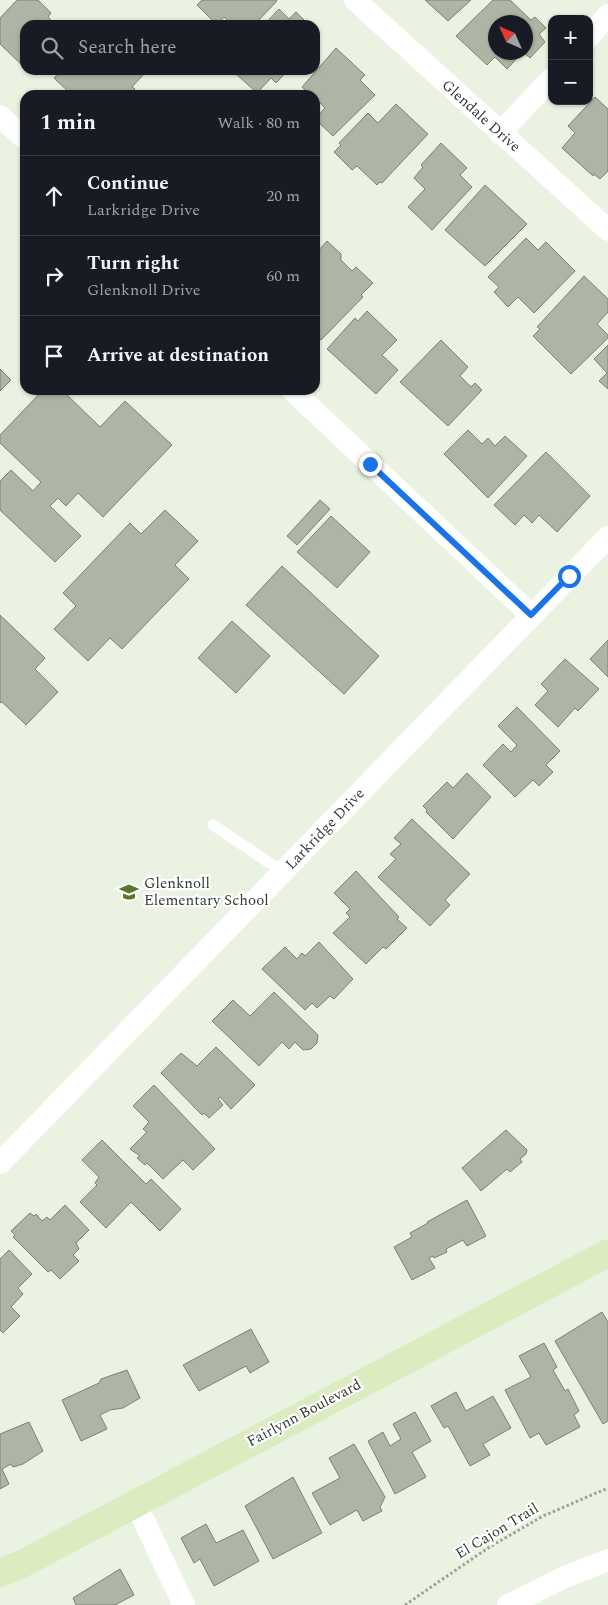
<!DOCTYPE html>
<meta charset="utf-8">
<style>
:root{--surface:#171b24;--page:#242831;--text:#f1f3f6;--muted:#9ea1a6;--line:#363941}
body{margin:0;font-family:Spectral,serif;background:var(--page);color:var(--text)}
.controls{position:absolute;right:15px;top:15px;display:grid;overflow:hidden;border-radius:10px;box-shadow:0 1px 4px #0004}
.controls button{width:45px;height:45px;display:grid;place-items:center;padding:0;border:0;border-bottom:1px solid var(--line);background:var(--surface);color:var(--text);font:25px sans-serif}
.compass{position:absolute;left:488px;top:15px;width:45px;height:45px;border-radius:50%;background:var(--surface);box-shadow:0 1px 4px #0004;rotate:315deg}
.stop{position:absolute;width:15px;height:15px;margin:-11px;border:4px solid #1a73e8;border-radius:50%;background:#fff}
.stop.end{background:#1a73e8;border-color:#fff;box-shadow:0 1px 5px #0008}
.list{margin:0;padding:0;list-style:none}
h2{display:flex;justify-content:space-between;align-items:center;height:65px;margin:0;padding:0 20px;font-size:21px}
h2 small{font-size:16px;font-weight:400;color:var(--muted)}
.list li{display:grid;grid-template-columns:32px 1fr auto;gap:15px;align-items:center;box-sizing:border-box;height:80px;padding:0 20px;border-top:1px solid var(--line)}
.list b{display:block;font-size:19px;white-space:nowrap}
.list p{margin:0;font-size:16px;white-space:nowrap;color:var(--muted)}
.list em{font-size:16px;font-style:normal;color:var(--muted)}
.icon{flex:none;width:28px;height:28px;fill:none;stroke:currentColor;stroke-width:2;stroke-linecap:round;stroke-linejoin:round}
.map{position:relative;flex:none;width:608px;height:1605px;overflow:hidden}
.search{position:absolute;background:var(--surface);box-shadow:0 1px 4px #0004;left:20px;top:20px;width:300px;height:55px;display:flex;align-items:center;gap:12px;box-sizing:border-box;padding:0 18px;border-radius:15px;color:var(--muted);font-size:19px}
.panel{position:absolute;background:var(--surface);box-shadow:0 1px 4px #0004;left:20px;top:90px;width:300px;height:305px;border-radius:15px}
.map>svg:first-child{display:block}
.building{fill:#aeb5a5;stroke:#7b8273;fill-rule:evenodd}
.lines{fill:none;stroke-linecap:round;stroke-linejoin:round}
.path{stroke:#9ca295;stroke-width:3;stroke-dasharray:2.5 2.5;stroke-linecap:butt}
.lane{stroke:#fff;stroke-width:11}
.street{stroke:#fff;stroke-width:22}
.secondary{stroke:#dcecc1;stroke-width:28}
.route{stroke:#1a73e8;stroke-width:6}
.labels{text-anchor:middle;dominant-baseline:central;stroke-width:4.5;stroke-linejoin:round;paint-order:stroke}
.street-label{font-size:15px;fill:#373a33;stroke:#fff}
.poi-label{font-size:15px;fill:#373a33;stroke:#fff;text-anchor:start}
</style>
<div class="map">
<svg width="608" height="1605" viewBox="0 0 608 1605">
<rect width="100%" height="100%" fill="#eaf2e1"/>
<path class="building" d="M17,0H38L51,13L48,17L56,25H25V68L0,44V18Z
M202,0H276L277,1L254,25H237L234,22L232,25L224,17L217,25L197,5Z
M425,0H471L448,21Z
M493,0H510L531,20L535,17L546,28L539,34L545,42L530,58L524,53L521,54L507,69L495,57L487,65L456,36ZM496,22H526V52H496Z
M279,9L289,19L296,12L309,25H264Z
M336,48L365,75L360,80L375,95L333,136L315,119L325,108L315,98V95H311L302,87Z
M62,70H138L143,75L132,87L135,89L129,95H88L83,91L79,95H72L54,78Z
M238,70H288L276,83L271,78L257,93L235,73Z
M595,97L608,109V171L600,179L594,174L593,176L562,148L575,133L568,126Z
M396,104L428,134L382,183L380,182L377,185L357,166L352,170L334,152L341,145L339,143L368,113L378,123Z
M441,143L467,168L460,175L472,187L432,230L408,207L425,189L414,178L423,167L421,165Z
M485,185L527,224L485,266L445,230Z
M526,238L538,250L546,242L575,271L534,313L518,297L508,307L494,292L499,287L488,277Z
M327,241L341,254V260L352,271L356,267L373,283L361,295L363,297L321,340L315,334V251L317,252Z
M584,276L608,299V312L597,324L608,335V338L571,374L533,336L540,329L537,327Z
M367,311L397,340L382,355L398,370L376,394L327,349L355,318L358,321Z
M441,340L468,367L460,376L471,387L475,383L482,390L448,426L400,382Z
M608,345V389L599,381L607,373L594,359Z
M0,369L11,380L0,391Z
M43,390H62L100,427L125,401L172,445L103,517L78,493L66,506L58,498L50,506L81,536L55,562L0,510V481L11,470L33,491L41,482L0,443V435Z
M468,430L482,444L488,438L495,446L505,436L527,456L488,498L444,454Z
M546,452L590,496L557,532L539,515L532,523L524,515L515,525L494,505Z
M320,500L330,509L297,545L287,536Z
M165,510L198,541L175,565L189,579L122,649L110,638L88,661L54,629L76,606L63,593L130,523L141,534Z
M331,516L370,552L337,588L297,552Z
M282,566L379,656L344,694L246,605Z
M0,615L45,658L35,669L58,692L26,725L2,702L0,703Z
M232,621L270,656L236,693L198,658Z
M608,640V677L590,659Z
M565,659L599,689L578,711L575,708L558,727L535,705L548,691L541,684Z
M517,707L560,751L546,765L553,772L539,786L533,780L515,797L483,765L503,744L511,752L517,745L498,726Z
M467,773L491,797L453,839L426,812L427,810L423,806L447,782L453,788Z
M412,819L470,874L445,900L450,905L430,926L378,877L396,859L390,854L401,844L394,838Z
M356,871L399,917L397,919L407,928L386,949L383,947L366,964L333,933L350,917L346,913L350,909L334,893Z
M319,942L353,979L334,999L330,996L317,1008L312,1003L305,1010L262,969L285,947L297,959L302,953L305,956Z
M274,992L318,1035L317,1043L311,1049L303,1050L295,1042L289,1049L282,1042L259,1066L212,1021L233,1000L250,1016Z
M216,1047L255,1085L231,1109L220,1097L218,1099L223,1105L209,1118L204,1113L202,1115L161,1073L181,1053L197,1066Z
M154,1085L215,1149L193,1170L183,1160L163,1179L147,1163L145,1165L137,1158L140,1156L130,1149L147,1132L143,1129L149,1122L133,1106Z
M506,1130L527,1150L526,1154L520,1159L522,1162L510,1172L507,1169L481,1191L462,1168Z
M102,1140L146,1184L151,1179L181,1209L160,1231L131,1202L106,1228L80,1202L97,1185L95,1183L99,1177L82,1160Z
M467,1200L486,1236L467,1246L463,1240L446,1249L447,1252L434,1258L433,1256L429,1258L435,1268L412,1280L394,1247L412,1237L410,1233L428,1223L427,1222Z
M65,1205L89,1230L76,1243L79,1249L73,1255L79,1261L60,1279L51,1270L48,1272L13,1237L15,1235L11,1231L30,1213L34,1216L36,1214L42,1221L47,1217L50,1220Z
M9,1250L32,1274L18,1288L23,1294L11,1307L20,1316L3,1333L0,1330V1259Z
M602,1312L608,1322V1421L603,1424L555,1341Z
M251,1329L269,1362L250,1373L246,1366L199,1391L183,1365Z
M544,1343L557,1367L553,1370L565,1391L568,1389L579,1411L574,1415L580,1427L546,1445L539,1433L530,1438L505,1390L531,1377L519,1356Z
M127,1370L140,1398L123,1408L110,1410L100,1415L107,1429L81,1441L62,1400L99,1383L101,1379Z
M456,1392L466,1411L493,1396L511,1428L483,1444L490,1455L470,1466L448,1426L444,1428L431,1406Z
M415,1412L431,1441L412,1452L426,1477L395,1494L368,1441L383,1432L390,1446L401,1439L393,1424Z
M29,1422L43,1451L23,1464L13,1467L11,1464L2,1469L9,1484L0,1489V1434Z
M354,1444L385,1497L380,1507L382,1511L363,1521L357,1510L330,1525L312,1493L340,1478L329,1458Z
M293,1477L322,1533L273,1559L245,1506Z
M206,1524L216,1543L243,1530L259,1561L214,1586L200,1559L194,1563L181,1538Z
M120,1569L134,1595L115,1605H76L73,1598Z"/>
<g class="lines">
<path class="path" d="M405,1605L488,1548L543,1516L608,1488"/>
<path class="lane" d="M213,825L283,872"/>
<path class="street" d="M355,0L608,230
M589,37L608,15
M0,116L25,139
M500,133L552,78
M292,390L531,615
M0,1163L608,537
M135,1502L184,1605
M508,1605L565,1577L608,1560"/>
<path class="secondary" d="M0,1573L20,1565L608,1253"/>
</g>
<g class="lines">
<path class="route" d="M370,464L531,615L569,576"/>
</g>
<defs>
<g id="school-bare" transform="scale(1.5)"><path d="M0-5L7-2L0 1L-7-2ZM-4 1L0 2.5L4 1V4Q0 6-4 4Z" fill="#5a772c" stroke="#fff" stroke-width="2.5" paint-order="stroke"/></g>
</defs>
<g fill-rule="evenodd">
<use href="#school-bare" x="129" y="892"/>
</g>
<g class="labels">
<g class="street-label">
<text transform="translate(481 116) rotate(42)">Glendale Drive</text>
<text transform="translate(325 829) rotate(-46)">Larkridge Drive</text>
<text transform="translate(304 1413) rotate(-28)">Fairlynn Boulevard</text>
<text transform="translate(497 1531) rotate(-31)">El Cajon Trail</text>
</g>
<g class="poi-label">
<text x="144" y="883">Glenknoll<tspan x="144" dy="17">Elementary School</tspan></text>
</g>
</g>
</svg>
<div class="controls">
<button>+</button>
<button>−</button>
</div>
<svg class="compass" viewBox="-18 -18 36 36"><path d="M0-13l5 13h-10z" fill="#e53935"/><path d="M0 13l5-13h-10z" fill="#9ea1a6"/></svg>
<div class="stop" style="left:569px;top:576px"></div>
<div class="stop end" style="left:370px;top:464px"></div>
<div class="search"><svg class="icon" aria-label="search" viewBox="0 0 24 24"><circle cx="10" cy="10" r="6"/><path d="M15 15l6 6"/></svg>Search here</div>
<section class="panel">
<h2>1 min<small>Walk · 80 m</small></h2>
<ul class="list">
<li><svg class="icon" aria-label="ahead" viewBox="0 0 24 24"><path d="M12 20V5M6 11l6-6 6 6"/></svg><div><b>Continue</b><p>Larkridge Drive</p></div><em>20 m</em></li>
<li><svg class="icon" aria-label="right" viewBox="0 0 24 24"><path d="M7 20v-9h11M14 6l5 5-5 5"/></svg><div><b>Turn right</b><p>Glenknoll Drive</p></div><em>60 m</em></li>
<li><svg class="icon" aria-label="arrive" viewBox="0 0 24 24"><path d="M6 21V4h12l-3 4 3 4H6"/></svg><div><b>Arrive at destination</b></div></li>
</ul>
</section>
</div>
